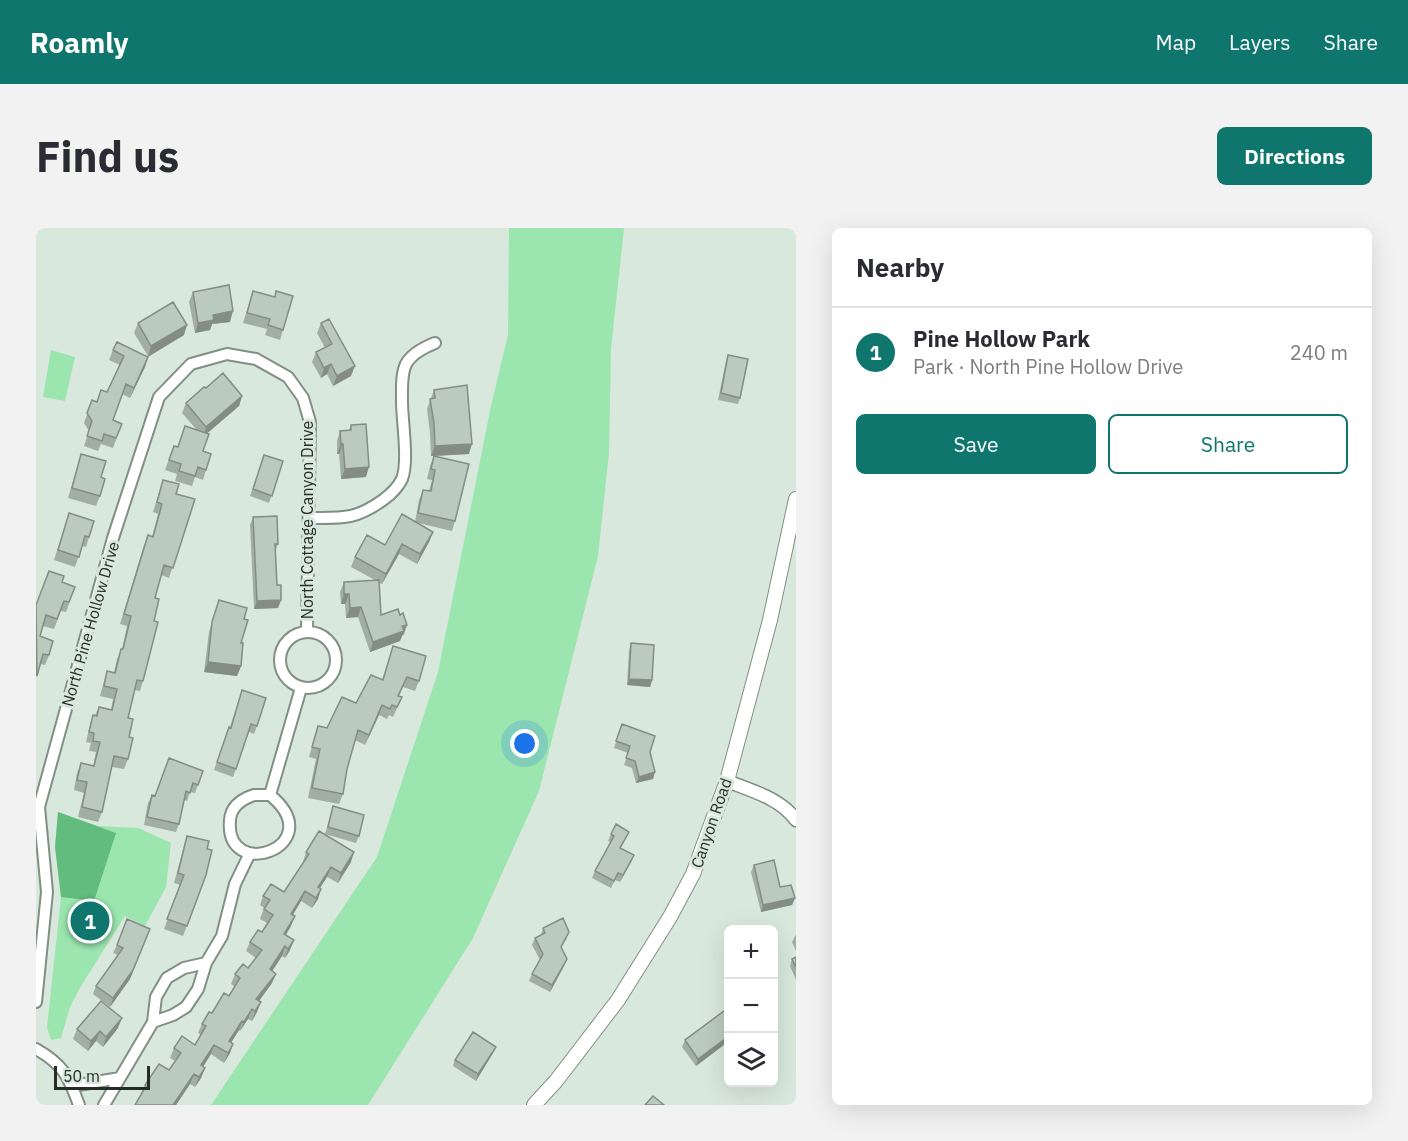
<!DOCTYPE html>
<meta charset="utf-8">
<style>
:root{--surface:#fff;--page:#f2f2f3;--text:#2b2b33;--muted:#7c7c81;--line:#e1e1e2;--accent:#0f766e}
body{margin:0;font-family:"IBM Plex Sans",sans-serif;background:var(--page);color:var(--text)}
.controls{position:absolute;right:18px;bottom:18px;display:grid;overflow:hidden;border-radius:9px;box-shadow:0 6px 24px #0002}
.controls button{width:54px;height:54px;display:grid;place-items:center;padding:0;border:0;border-bottom:2px solid var(--line);background:var(--surface);color:var(--text);font:30px sans-serif}
.scale{position:absolute;left:18px;bottom:15px;width:96px;box-sizing:border-box;padding-left:6px;border:3px solid #252b26;border-top:0;font-size:16px;line-height:21px;white-space:nowrap;color:#252b26;-webkit-text-stroke:4px #d9e8dc;paint-order:stroke}
.you{position:absolute;left:489px;top:516px;width:21px;height:21px;margin:-15px;border:4px solid #fff;border-radius:50%;background:#1a73e8;box-shadow:0 0 0 9px #1a73e833}
.badge{display:grid;place-items:center;width:39px;height:39px;border-radius:50%;background:var(--accent);color:#fff;font-size:20px;font-weight:700}
.pin{position:absolute;translate:-50% -50%;border:3px solid #fff;box-shadow:0 2px 6px #0006}
.list{margin:0;padding:0;list-style:none}
h2{display:flex;justify-content:space-between;align-items:center;height:78px;margin:0;padding:0 24px;font-size:26px}
h2 small{font-size:20px;font-weight:400;color:var(--muted)}
.list li{display:grid;grid-template-columns:39px 1fr auto;gap:18px;align-items:center;box-sizing:border-box;height:90px;padding:0 24px;border-top:2px solid var(--line)}
.list b{display:block;font-size:22px;white-space:nowrap}
.list p{margin:0;font-size:20px;white-space:nowrap;color:var(--muted)}
.list em{font-size:20px;font-style:normal;color:var(--muted)}
.actions{display:flex;gap:12px;padding:18px 24px}
.actions a{flex:1;padding:14px 0;border:2px solid var(--accent);border-radius:9px;text-align:center;font-size:21px;color:var(--accent)}
.actions .main{background:var(--accent);color:#fff}
.icon{flex:none;width:33px;height:33px;fill:none;stroke:currentColor;stroke-width:2;stroke-linecap:round;stroke-linejoin:round}
.map{position:relative;flex:none;width:760px;height:877px;overflow:hidden;border-radius:9px}
header{display:flex;align-items:center;gap:36px;box-sizing:border-box;height:84px;padding:0 30px;background:var(--accent);color:#fff}
header strong{font-size:28px}
nav{display:flex;gap:33px;margin-inline-start:auto;font-size:21px}
.intro{display:flex;align-items:center;justify-content:space-between;box-sizing:border-box;height:144px;padding:0 36px}
h1{margin:0;font-size:42px}
.button{padding:15px 27px;border-radius:9px;background:var(--accent);color:#fff;font-size:21px;font-weight:700}
main{display:flex;gap:36px;padding:0 36px}
aside{flex:1;background:var(--surface);border-radius:9px;box-shadow:0 6px 24px #0002}
.map>svg:first-child{display:block}
.green{fill:#9be5af}
.water{fill:#61bc7d}
.lines{fill:none;stroke-linecap:round;stroke-linejoin:round}
.minor-casing{stroke:#818f84;stroke-width:14}
.tertiary-casing{stroke:#818f84;stroke-width:15}
.secondary-casing{stroke:#818f84;stroke-width:16}
.minor{stroke:#fff;stroke-width:10}
.tertiary{stroke:#fff;stroke-width:12}
.secondary{stroke:#fff;stroke-width:14}
.wall{fill:#a1aea3}
.shaded-wall{fill:#838d85}
.building{fill:#bbcabe;stroke:#838d85;stroke-width:1.5}
.labels{text-anchor:middle;dominant-baseline:central;stroke-width:6;stroke-linejoin:round;paint-order:stroke}
.street-label{font-size:16px;fill:#252b26;stroke:#d9e8dc}
</style>
<header>
<strong>Roamly</strong>
<nav><a>Map</a><a>Layers</a><a>Share</a></nav>
</header>
<div class="intro"><h1>Find us</h1><a class="button">Directions</a></div>
<main>
<div class="map">
<svg width="760" height="877" viewBox="0 0 760 877">
<rect width="100%" height="100%" fill="#d9e8dc"/>
<path class="green" d="M473,0H588L575,121L573,225L562,328L503,563L437,710L332,877H175L341,629L402,444L455,178L472,107Z
M15,122L39,129L29,173L7,169Z
M22,584L62,598L102,600L135,615L130,659L109,698L89,688L45,758L34,779L25,810L15,812L11,799L25,669L19,619Z"/>
<path class="water" d="M22,584L80,605L58,673L25,669L19,619Z"/>
<g class="lines">
<g class="minor-casing">
<path id="minor" d="M273,290C307,290 319,292 347,272C354,267 362,259 366,251C373,233 366,194 366,173C366,162 365,146 370,136C376,125 389,119 399,115
M244 432a28 28 0 1 1 56 0a28 28 0 1 1-56 0Z
M218,567H234C296,618 188,656 194,592C195,578 206,571 218,567Z
M234,567L265,460
M0,774L11,664L3,579L77,310L123,169L155,136L191,126L220,131L252,149L267,170L274,194L271,404
M117,794L137,787L150,779L162,761L170,735L186,708L199,656L214,625
M0,821C27,836 33,849 43,877
M36,858L84,850
M68,877L117,794L120,769L131,750L148,740L170,735"/>
</g>
<g class="tertiary-casing">
<path id="tertiary" d="M691,553C716,563 744,570 760,592"/>
</g>
<g class="secondary-casing">
<path id="secondary" d="M498,877L520,853L582,772L634,689L657,646L691,553L734,392L760,271"/>
</g>
<use href="#minor" class="minor"/>
<use href="#tertiary" class="tertiary"/>
<use href="#secondary" class="secondary"/>
</g>
<path class="wall" d="M217,63L247,102L244,112L229,107L231,101L207,95Z
M157,64L194,94L176,96L174,102L159,105L153,74Z
M102,95L148,107L112,128L109,139L94,170L86,166L77,192L86,196L77,220L65,216L62,223L48,218L53,203L48,195L56,172L61,174L71,164L84,137L73,132L77,122L112,128L98,105Z
M285,95L315,148L297,158L291,146L285,150L276,134L280,124L289,120L281,105Z
M692,127L704,170L702,176L682,172L690,133Z
M170,160L206,168L203,178L171,205L167,223L175,226L167,252L159,249L156,258L139,253L141,246L129,242L138,218L141,219L160,201L146,185L150,175Z
M398,162L433,226L399,228L419,293L416,303L382,295L397,304L393,314L381,336L363,326L346,356L343,355L345,387H364L371,397L368,407H366L364,413L334,424L322,389L310,390L309,376H305L304,364L308,354L339,352L315,339L319,329L349,317L379,294L383,272L387,262L393,263L396,252L391,251L394,238L398,228H395L394,205L391,181Z
M315,197L330,249L305,251L303,226H301V213L304,203L313,202Z
M45,226L65,249L64,268L60,278L32,270Z
M228,227L247,233L233,275L214,268Z
M127,252L140,266L159,271L133,350L125,347L119,370L118,393L107,453L104,463L98,462L92,490V531L88,541L76,539L66,584L62,594L42,589L48,565L38,562L41,545L45,535L57,538L60,524L53,523L55,515L50,514L54,497L57,487H59L63,479L75,482L77,471L64,468L68,453L71,443L78,445L81,431L86,421L91,398L84,396L108,317L112,307L116,309L122,286L117,284Z
M33,285L53,309L50,319L46,318L39,339L18,332Z
M217,289L242,316L239,324L241,357L245,372L242,380L218,381L214,297Z
M26,354L39,359L30,384L25,383L18,401L7,398L4,408L13,427L9,437L4,436L0,450V377Z
M183,372L208,391L205,415V438L201,448L168,444L173,404Z
M595,415L616,452L614,459L591,457L593,422Z
M357,418L383,453L379,463L367,459L363,468L366,469L357,489L353,487L351,491L343,487L329,517L319,512L311,541L307,566L303,576L272,570L280,531L273,529L282,498L291,500L346,452Z
M203,471L221,498L218,506L213,504L197,549L178,542L193,499H194Z
M586,496L619,544L617,551L600,555L596,540L588,537L592,525L578,520Z
M167,543L159,565L154,564L151,573L148,572L143,596L140,604L108,597L112,575L116,567L119,568Z
M297,578L323,608L320,615L289,606Z
M593,604L585,620L598,627L595,634L584,654L579,652L575,660L556,650L559,643L574,614L572,613L575,606Z
M151,608L171,621L170,647L147,708L128,701L144,657L138,655L148,618Z
M270,624L315,634L302,655L291,649L284,660L285,661L282,671L276,680L265,673L257,687L255,698L250,707L254,722L249,730L246,728L236,743V755L223,773L221,784L216,793L212,791L204,803L203,802L195,814L197,816L194,825L188,835L175,826L167,838L169,840L165,850L159,859L154,856L140,877H99L105,867L109,857L133,842L139,833L134,830L138,820L159,817L165,807L162,805L166,796L193,768L199,759L195,756L199,746L212,740L220,730L210,723L214,714L226,704L231,695L224,691L228,680L224,677L227,668L248,664L267,634Z
M718,637L744,659L759,670L756,677L725,684L715,644Z
M507,700L531,710L525,720L531,731L528,738L514,764L493,753L496,746L504,732L496,717L499,710L505,707Z
M760,707V723L756,714L759,708Z
M111,709L94,751L74,779L57,766L60,758L82,727L77,725L81,717Z
M760,729V752L754,738L756,731Z
M693,780V813L660,838L646,819L649,812Z
M82,800L67,819L60,813L52,823L37,811L41,801Z
M460,819L457,825L440,853L417,838L419,832Z"/>
<path class="shaded-wall" d="M197,83L194,94L176,96L174,102L159,105L162,95L177,87Z
M151,97L148,107L112,129L115,118Z
M112,129L109,139L94,170L98,160Z
M295,136L291,146L285,150L288,140Z
M319,138L315,148L297,158L301,148Z
M206,168L203,178L167,209L170,199Z
M305,216H307L303,226H301Z
M436,216L433,226L395,228L399,218Z
M333,239L330,249L305,251L309,241Z
M397,304L393,314L381,336L384,326Z
M366,316L363,326L346,356L350,346Z
M308,366H313L309,376H305Z
M245,372L242,380L218,381L221,373Z
M325,379L322,389L310,390L314,380Z
M371,397L364,413L334,424L337,414Z
M172,434L205,438L201,448L168,444Z
M593,451L616,452L614,459L591,457Z
M346,477L343,487L329,517L333,507Z
M619,544L617,551L600,555L603,549Z
M318,624L315,634L302,655L305,645Z
M598,627L595,634L584,654L587,647Z
M295,639L291,649L278,669L282,659Z
M285,661L282,671L276,680L280,670Z
M269,663L265,673L251,696L255,686Z
M759,670L756,677L725,684L727,677Z
M259,688L255,698L244,716L248,706Z
M111,709L94,751L74,779L77,770Z
M258,712L254,722L249,730L252,721Z
M249,718L246,728L231,751L234,741Z
M531,731L528,738L514,764L516,757Z
M240,746L236,755L217,781L220,771Z
M225,774L221,784L216,793L219,783Z
M216,781L212,791L204,803L208,794Z
M86,790L82,800L67,819L70,809Z
M206,793L203,802L190,823L193,813Z
M64,803L60,813L52,823L55,813Z
M693,808V813L660,838L662,831Z
M197,816L194,825L188,835L192,825Z
M178,817L175,826L162,847L165,837Z
M460,819L457,825L440,853L442,846Z
M169,840L165,850L159,859L163,849Z
M158,846L154,856L140,877H137Z"/>
<path class="building" d="M193,57L197,83L177,87L178,92L162,95L157,64Z
M217,63L239,69L240,63L257,68L247,102L232,97L234,91L211,85Z
M137,74L151,97L115,118L102,95Z
M293,91L319,138L301,148L295,136L288,140L280,124L296,116L285,95Z
M81,114L112,129L98,160L90,156L77,192L86,196L80,210L68,206L66,213L51,208L56,193L51,185L56,172L61,174L65,162L71,164L88,128L77,122Z
M692,127L712,131L704,170L685,165Z
M187,145L206,168L170,199L150,175L168,159L170,160Z
M431,157L436,216L399,218L398,195L394,171L399,170L398,162Z
M330,196L333,239L309,241L307,216H305L304,203L315,202V197Z
M149,198L173,206L167,223L175,226L170,242L162,239L159,248L143,243L145,236L133,232L138,218L142,219Z
M45,226L70,233L65,249L69,251L64,268L36,260Z
M228,227L247,233L236,268L217,261Z
M398,228L433,236L419,293L382,285L387,262L395,263L399,242L395,241Z
M127,252L143,256L140,266L159,271L137,340L128,337L119,370L123,371L118,393L122,394L107,453L101,452L92,490L97,491L93,509L97,510L92,531L78,528L66,584L46,579L51,554L41,552L45,535L58,538L64,514L57,513L58,505L53,504L57,487L61,488L63,479L76,482L81,461L68,458L71,443L79,445L85,421H87L95,388L88,386L112,307L117,309L126,276L121,274Z
M33,285L58,293L53,309L49,308L43,329L22,322Z
M366,286L397,304L384,326L366,316L350,346L319,329L331,307L349,317Z
M241,288L242,316H239L241,357H245V372L221,373L217,289Z
M13,343L28,348L26,354L39,359L33,374L28,373L21,391L10,387L4,408L17,413L13,427L7,426L1,448L0,377Z
M343,352L345,387L362,381L364,387L367,385L371,397L366,398L368,403L337,414L325,379L314,380L313,366H308V354Z
M183,372L211,380L208,391L212,392L205,415H207L205,438L172,434L176,394Z
M595,415L618,417L616,452L593,451Z
M357,418L390,428L383,453L371,449L362,468L366,469L361,479L356,477L354,481L346,477L333,507L322,502L311,541L307,566L276,560L284,521L276,519L282,498L291,500L306,469L320,475L335,447L347,452Z
M206,462L230,470L221,498L215,496L200,541L181,534L193,499L195,500Z
M586,496L619,508L614,524L619,544L603,549L599,533L590,530L594,518L580,513Z
M133,530L167,543L162,557L157,555L154,565L150,563L143,596L111,589L116,567L119,568Z
M297,578L328,587L323,608L292,599Z
M580,596L593,604L584,620L598,627L587,647L582,645L578,653L559,643L578,608L575,606Z
M283,603L318,624L305,645L295,639L282,659L285,661L280,670L269,663L255,686L259,688L248,706L258,712L252,721L249,718L234,741L240,746L220,771L225,774L219,783L216,781L208,794L206,793L193,813L197,816L192,825L178,817L165,837L169,840L163,849L158,846L137,877H99L110,858L109,857L123,836L133,842L145,825L138,820L146,808L159,817L170,798L166,796L173,784L176,785L188,765L193,768L204,750L199,746L207,736L212,740L226,722L214,714L222,702L226,704L237,687L228,681L234,672L227,668L235,656L248,664L273,626L270,624Z
M151,608L173,613L171,621L176,622L170,647L151,698L131,691L148,647L142,645Z
M738,632L744,659L755,657L759,670L727,677L718,637Z
M527,690L533,704L525,719L531,731L516,757L496,746L507,726L499,710L509,705L507,700Z
M91,691L114,701L97,742L77,770L60,758L87,720L81,717Z
M760,729V739L756,731Z
M65,773L86,790L70,809L64,803L55,813L41,801Z
M692,780L693,808L662,831L649,812Z
M437,804L460,819L442,846L419,832Z
M617,868L628,877H609Z"/>
<g class="labels">
<g class="street-label">
<text transform="translate(271 292) rotate(-90)">North Cottage Canyon Drive</text>
<text transform="translate(54 396) rotate(-74)">North Pine Hollow Drive</text>
<text transform="translate(675 595) rotate(-71)">Canyon Road</text>
</g>
</g>
</svg>
<div class="controls">
<button>+</button>
<button>−</button>
<button><svg class="icon" aria-label="layers" viewBox="0 0 24 24"><path d="M12 4l9 5-9 5-9-5zM3 14l9 5 9-5"/></svg></button>
</div>
<div class="scale">50 m</div>
<div class="you"></div>
<div class="pin badge" style="left:54px;top:693px">1</div>
</div>
<aside>
<h2>Nearby<small></small></h2>
<ul class="list">
<li><span class="badge">1</span><div><b>Pine Hollow Park</b><p>Park · North Pine Hollow Drive</p></div><em>240 m</em></li>
</ul>
<div class="actions"><a class="main">Save</a><a>Share</a></div>
</aside>
</main>
